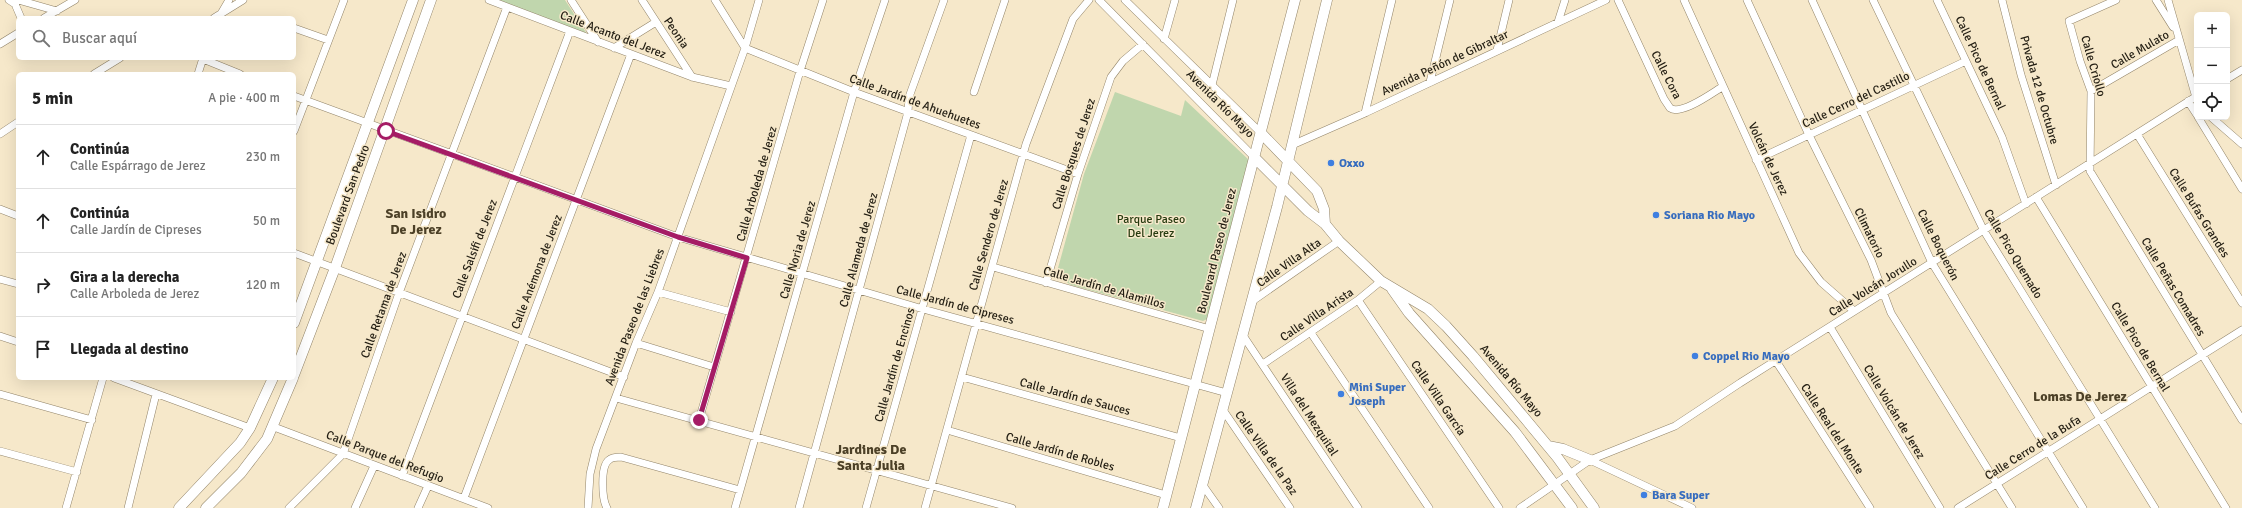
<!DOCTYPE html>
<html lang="es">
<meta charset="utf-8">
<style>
:root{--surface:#fff;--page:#f6f6f6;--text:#222;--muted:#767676;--line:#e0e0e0}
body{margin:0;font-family:Signika,sans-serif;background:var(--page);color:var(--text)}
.controls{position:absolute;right:12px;top:12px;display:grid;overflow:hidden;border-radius:6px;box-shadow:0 4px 16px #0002}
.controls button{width:36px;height:36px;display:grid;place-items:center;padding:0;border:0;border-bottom:1px solid var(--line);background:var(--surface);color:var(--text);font:20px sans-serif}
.stop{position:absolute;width:12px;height:12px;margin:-9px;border:3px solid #a51c65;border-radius:50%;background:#fff}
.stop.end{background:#a51c65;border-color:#fff;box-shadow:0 1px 4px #0008}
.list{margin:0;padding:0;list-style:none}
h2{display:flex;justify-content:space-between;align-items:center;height:52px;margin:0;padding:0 16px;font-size:17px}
h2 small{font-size:13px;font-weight:400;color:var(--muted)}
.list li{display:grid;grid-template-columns:26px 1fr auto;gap:12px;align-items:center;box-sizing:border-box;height:64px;padding:0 16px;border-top:1px solid var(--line)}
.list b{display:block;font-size:15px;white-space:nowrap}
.list p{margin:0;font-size:13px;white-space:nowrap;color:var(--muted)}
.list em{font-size:13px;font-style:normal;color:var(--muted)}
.icon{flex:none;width:22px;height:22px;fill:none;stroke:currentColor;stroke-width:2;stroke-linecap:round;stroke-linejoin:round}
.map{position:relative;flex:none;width:2242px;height:508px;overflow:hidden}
.search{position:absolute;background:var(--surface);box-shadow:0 4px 16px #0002;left:16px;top:16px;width:280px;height:44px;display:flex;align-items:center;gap:10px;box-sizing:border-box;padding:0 14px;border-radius:6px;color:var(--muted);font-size:15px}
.panel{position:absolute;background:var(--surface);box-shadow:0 4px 16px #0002;left:16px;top:72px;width:280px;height:308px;border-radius:6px}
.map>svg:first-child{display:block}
.green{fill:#c0d6ad}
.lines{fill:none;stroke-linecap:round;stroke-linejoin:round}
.street-casing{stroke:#928469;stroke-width:8}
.secondary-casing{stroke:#928469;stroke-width:11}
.street{stroke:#fff;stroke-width:7}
.secondary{stroke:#fff;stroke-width:10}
.route{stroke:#a51c65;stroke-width:5}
.shop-dot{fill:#3f7fe0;stroke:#f6e8ca;stroke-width:1.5}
.labels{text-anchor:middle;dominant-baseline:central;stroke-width:3;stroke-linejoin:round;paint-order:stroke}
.street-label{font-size:12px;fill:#231e13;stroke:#f6e8ca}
.shop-label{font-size:12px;font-weight:bold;fill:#366cbe;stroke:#f6e8ca;text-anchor:start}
.park-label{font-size:12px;fill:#273b10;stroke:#f6e8ca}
.quarter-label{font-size:14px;font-weight:bold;fill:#4c4027;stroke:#f6e8ca}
</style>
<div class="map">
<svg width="2242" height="508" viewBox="0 0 2242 508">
<rect width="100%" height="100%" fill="#f6e8ca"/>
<path class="green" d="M490,0H565L589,37Z
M1115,92L1181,116L1185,100L1249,160L1207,319L1203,321L1071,285L1060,278L1058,268L1084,174Z"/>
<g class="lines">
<g class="street-casing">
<path id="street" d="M9,0L15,4L21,18
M18,0L57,11
M489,0L692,77L731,86
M571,0L598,42
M642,0L692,77
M715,0L745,48L854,92L1078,174
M1099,0L1254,157
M1125,0L1261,133
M1618,0L1664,99L1670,108C1681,116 1712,93 1722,87
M1684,0L1799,253L1821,282L1854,311
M1747,0L1809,135L1871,260L1891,313L2012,508
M1812,0L1932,263L2083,508
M1873,0L1984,231L2155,508
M1937,0L2002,137L2026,204
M2002,0L2021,75L2056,185
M2116,0L2069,21L2080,61L2091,91L2090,171L2242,420
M2156,0L2173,27
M2168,0L2197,101
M222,12L229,0
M44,18L75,0
M214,18L243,0
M1558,22L1565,0
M294,28L328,40
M1164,39L1175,0
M0,44L18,33
M614,48L656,22
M1497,50L1509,0
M203,59L240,74
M94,74L120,58
M198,74L203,58
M2227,79L2242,70
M1430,82L1450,0
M1212,85L1233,0
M2091,91L2179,40
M974,92L1005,0
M294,96L678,237L923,309L1227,393
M2188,101L2197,115
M1365,113L1392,0
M2198,117L2242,189
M2211,117L2242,144
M294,131L344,0
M0,134L18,122
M2137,134L2242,303
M1292,145L1365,113L1606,0
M1756,160L1966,61
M2036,197L2226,508
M0,209L18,216
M294,253L624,377
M993,267L1210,329
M0,279L18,284
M1046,283L1078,174L1111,77L1123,61L1143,44
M658,292L731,312
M1358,300L1499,508
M1251,302L1339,241
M1830,327L1940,508
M1311,333L1429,508
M1242,334L1358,508
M0,336L18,342
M636,343L714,367
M1776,361L1870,508
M1263,364L1358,300L1381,281
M962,377L1181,438
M114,378L250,428
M0,394L92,420
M616,398L1012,508
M1223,410L1290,508
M699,420L800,71L823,0
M274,427L488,508
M947,430L1166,495
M0,451L77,472
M1590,460L1692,508
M402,476L570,31
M1202,484L1219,508
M464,498L631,54
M66,508L103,378
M128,508L156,394
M289,508L343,454L399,293L507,7
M355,508L374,466
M418,508L428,486
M588,508L590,474L596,449L636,343L658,292L745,48L759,0
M607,508C602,500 600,466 609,460C612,457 617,457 621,457L740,490
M735,508L854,92L885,0
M799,508L908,112L909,97L944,0
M866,508L971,135
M925,508L1026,144L1073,19L1089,0
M1520,508L1590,460L1675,426L1740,383L2197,96
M1958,508L2242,330"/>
</g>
<g class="secondary-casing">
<path id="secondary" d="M1261,133L1317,191L1324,209L1325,224
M1254,157L1308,211L1325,224L1339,241L1381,281L1428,309L1446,326L1473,356L1557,457L1594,508
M1392,289L1409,313L1515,432L1572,508
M294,323L413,0
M294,375L335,268L431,0
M1548,446L1563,449L1590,460
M179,508L240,443L250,428L273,378
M206,508L241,473L267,439L293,378
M1163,508L1295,0
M1196,508L1277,207L1327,0"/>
</g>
<use href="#street" class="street"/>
<use href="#secondary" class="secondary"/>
</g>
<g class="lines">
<path class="route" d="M386,131L678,237L747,258L699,420"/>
</g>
<g class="shop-dot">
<circle cx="1331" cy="163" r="4"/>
<circle cx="1656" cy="215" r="4"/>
<circle cx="1695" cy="356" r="4"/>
<circle cx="1341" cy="394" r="4"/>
<circle cx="1644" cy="495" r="4"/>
</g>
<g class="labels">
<g class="street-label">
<text transform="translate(676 33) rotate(56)">Peonia</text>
<text transform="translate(613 35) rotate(21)">Calle Acanto del Jerez</text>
<text transform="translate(2140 50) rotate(-30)">Calle Mulato</text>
<text transform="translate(1445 63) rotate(-25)">Avenida Peñón de Gibraltar</text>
<text transform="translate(1980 63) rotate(65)">Calle Pico de Bernal</text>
<text transform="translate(2093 66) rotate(74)">Calle Criollo</text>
<text transform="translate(1666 75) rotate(63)">Calle Cora</text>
<text transform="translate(2039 90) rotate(74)">Privada 12 de Octubre</text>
<text transform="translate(1856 100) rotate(-25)">Calle Cerro del Castillo</text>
<text transform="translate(915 102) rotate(20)">Calle Jardín de Ahuehuetes</text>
<text transform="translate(1220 104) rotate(45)">Avenida Río Mayo</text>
<text transform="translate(1074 154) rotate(-72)">Calle Bosques de Jerez</text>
<text transform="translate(1768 159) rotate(65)">Volcán de Jerez</text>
<text transform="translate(757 184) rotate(-74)">Calle Arboleda de Jerez</text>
<text transform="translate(348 195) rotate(-70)">Boulevard San Pedro</text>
<text transform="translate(2199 213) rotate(58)">Calle Bufas Grandes</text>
<text transform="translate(1869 233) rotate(64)">Climatorio</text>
<text transform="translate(989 235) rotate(-74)">Calle Sendero de Jerez</text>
<text transform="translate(1938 245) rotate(63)">Calle Boquerón</text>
<text transform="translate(475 249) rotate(-69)">Calle Salsifi de Jerez</text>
<text transform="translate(798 250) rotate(-74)">Calle Noria de Jerez</text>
<text transform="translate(859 250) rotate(-75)">Calle Alameda de Jerez</text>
<text transform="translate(1217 251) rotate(-76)">Boulevard Paseo de Jerez</text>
<text transform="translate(2013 254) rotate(59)">Calle Pico Quemado</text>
<text transform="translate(1289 263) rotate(-35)">Calle Villa Alta</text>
<text transform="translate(537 272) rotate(-69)">Calle Anémona de Jerez</text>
<text transform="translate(1873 287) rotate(-32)">Calle Volcán Jorullo</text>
<text transform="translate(2173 287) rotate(59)">Calle Peñas Comadres</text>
<text transform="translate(1104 288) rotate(16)">Calle Jardín de Alamillos</text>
<text transform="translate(384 305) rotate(-70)">Calle Retama de Jerez</text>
<text transform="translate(955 305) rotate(15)">Calle Jardín de Cipreses</text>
<text transform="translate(1317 315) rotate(-34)">Calle Villa Arista</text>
<text transform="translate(635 317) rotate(-69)">Avenida Paseo de las Liebres</text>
<text transform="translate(2140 347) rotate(59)">Calle Pico de Bernal</text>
<text transform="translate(895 365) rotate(-74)">Calle Jardín de Encinos</text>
<text transform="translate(1511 381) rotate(50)">Avenida Río Mayo</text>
<text transform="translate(1075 397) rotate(15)">Calle Jardín de Sauces</text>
<text transform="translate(1438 398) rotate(56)">Calle Villa García</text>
<text transform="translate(1894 412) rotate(59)">Calle Volcán de Jerez</text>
<text transform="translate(1309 415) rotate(57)">Villa del Mezquital</text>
<text transform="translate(1832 429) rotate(57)">Calle Real del Monte</text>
<text transform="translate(2033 448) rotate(-32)">Calle Cerro de la Bufa</text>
<text transform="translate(1060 452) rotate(16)">Calle Jardín de Robles</text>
<text transform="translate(1266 453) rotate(55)">Calle Villa de la Paz</text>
<text transform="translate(385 457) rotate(21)">Calle Parque del Refugio</text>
</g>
<g class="shop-label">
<text x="1339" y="163">Oxxo</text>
<text x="1664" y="215">Soriana Rio Mayo</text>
<text x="1703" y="356">Coppel Rio Mayo</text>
<text x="1349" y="387">Mini Super<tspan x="1349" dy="14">Joseph</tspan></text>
<text x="1652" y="495">Bara Super</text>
</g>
<g class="park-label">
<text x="1151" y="219">Parque Paseo<tspan x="1151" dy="14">Del Jerez</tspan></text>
</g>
<g class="quarter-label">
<text x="416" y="213">San Isidro<tspan x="416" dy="16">De Jerez</tspan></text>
<text x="2080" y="396">Lomas De Jerez</text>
<text x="871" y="449">Jardines De<tspan x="871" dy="16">Santa Julia</tspan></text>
</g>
</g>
</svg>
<div class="controls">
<button>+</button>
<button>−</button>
<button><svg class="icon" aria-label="locate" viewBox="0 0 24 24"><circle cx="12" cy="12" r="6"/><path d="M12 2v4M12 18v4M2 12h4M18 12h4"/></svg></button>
</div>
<div class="stop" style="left:386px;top:131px"></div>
<div class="stop end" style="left:699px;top:420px"></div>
<div class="search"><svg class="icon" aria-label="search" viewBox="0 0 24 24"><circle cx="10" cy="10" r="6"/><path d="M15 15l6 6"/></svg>Buscar aquí</div>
<section class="panel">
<h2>5 min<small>A pie · 400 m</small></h2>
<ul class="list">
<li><svg class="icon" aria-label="ahead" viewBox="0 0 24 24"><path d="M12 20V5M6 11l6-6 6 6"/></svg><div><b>Continúa</b><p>Calle Espárrago de Jerez</p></div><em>230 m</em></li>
<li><svg class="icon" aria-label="ahead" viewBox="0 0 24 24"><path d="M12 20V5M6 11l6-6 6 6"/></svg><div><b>Continúa</b><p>Calle Jardín de Cipreses</p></div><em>50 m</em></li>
<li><svg class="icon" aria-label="right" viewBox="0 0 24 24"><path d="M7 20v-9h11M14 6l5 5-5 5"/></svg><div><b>Gira a la derecha</b><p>Calle Arboleda de Jerez</p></div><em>120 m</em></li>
<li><svg class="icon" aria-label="arrive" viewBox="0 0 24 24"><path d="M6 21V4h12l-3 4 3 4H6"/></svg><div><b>Llegada al destino</b></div></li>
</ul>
</section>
</div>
